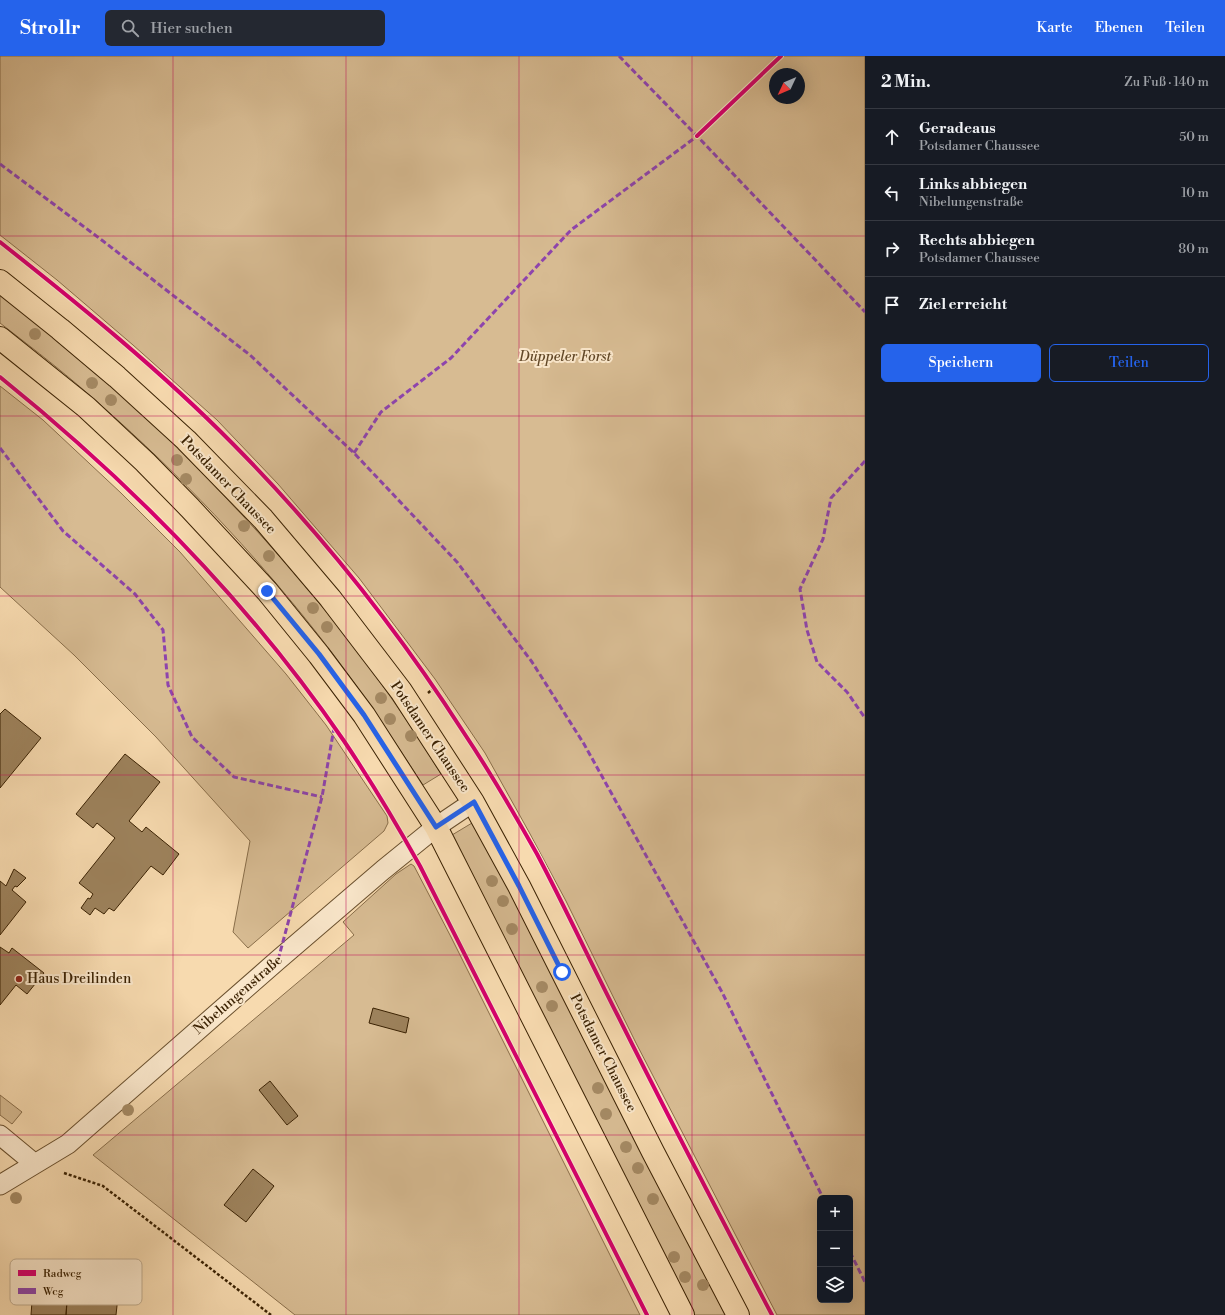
<!DOCTYPE html>
<html lang="de">
<meta charset="utf-8">
<style>
:root{--surface:#171b24;--page:#242831;--text:#f1f3f6;--muted:#9ea1a6;--line:#363941;--accent:#2563eb}
body{margin:0;font-family:"Libre Bodoni",serif;background:var(--page);color:var(--text)}
.controls{position:absolute;right:12px;bottom:12px;display:grid;overflow:hidden;border-radius:6px;box-shadow:0 4px 16px #0002}
.controls button{width:36px;height:36px;display:grid;place-items:center;padding:0;border:0;border-bottom:1px solid var(--line);background:var(--surface);color:var(--text);font:20px sans-serif}
.compass{position:absolute;left:769px;top:12px;width:36px;height:36px;border-radius:50%;background:var(--surface);box-shadow:0 4px 16px #0002;rotate:226deg}
.stop{position:absolute;width:12px;height:12px;margin:-9px;border:3px solid #2563eb;border-radius:50%;background:#fff}
.stop.end{background:#2563eb;border-color:#fff;box-shadow:0 1px 4px #0008}
.list{margin:0;padding:0;list-style:none}
h2{display:flex;justify-content:space-between;align-items:center;height:52px;margin:0;padding:0 16px;font-size:17px}
h2 small{font-size:13px;font-weight:400;color:var(--muted)}
.list li{display:grid;grid-template-columns:26px 1fr auto;gap:12px;align-items:center;box-sizing:border-box;height:56px;padding:0 16px;border-top:1px solid var(--line)}
.list b{display:block;font-size:15px;white-space:nowrap}
.list p{margin:0;font-size:13px;white-space:nowrap;color:var(--muted)}
.list em{font-size:13px;font-style:normal;color:var(--muted)}
.actions{display:flex;gap:8px;padding:12px 16px}
.actions a{flex:1;padding:9px 0;border:1px solid var(--accent);border-radius:6px;text-align:center;font-size:14px;color:var(--accent)}
.actions .main{background:var(--accent);color:#fff}
.icon{flex:none;width:22px;height:22px;fill:none;stroke:currentColor;stroke-width:2;stroke-linecap:round;stroke-linejoin:round}
.map{position:relative;flex:none;width:865px;height:1259px;overflow:hidden}
header{display:flex;align-items:center;gap:24px;box-sizing:border-box;height:56px;padding:0 20px;background:var(--accent);color:#fff}
header strong{font-size:19px}
nav{display:flex;gap:22px;margin-inline-start:auto;font-size:14px}
.search{width:280px;height:36px;background:var(--page);display:flex;align-items:center;gap:10px;box-sizing:border-box;padding:0 14px;border-radius:6px;color:var(--muted);font-size:15px}
main{display:flex}
aside{flex:1;background:var(--surface)}
.map>svg:first-child{display:block}
.green{fill:#d7bb92;stroke:#896e4a;fill-rule:evenodd}
.building{fill:#9d825c;stroke:#3b2203}
.lines{fill:none;stroke-linecap:round;stroke-linejoin:round}
.minor-casing{stroke:#6a502e;stroke-width:21}
.primary-casing{stroke:#3b2203;stroke-width:24}
.path{stroke:#3b2203;stroke-width:2.5;stroke-dasharray:3 2;stroke-linecap:butt}
.minor{stroke:#fae7cb;stroke-width:19}
.primary{stroke:#f7daaf;stroke-width:22}
.quiet{stroke:#8e44ad;stroke-width:3;stroke-dasharray:6 3;stroke-linecap:butt}
.cycleway-casing{stroke:#fae7cb;stroke-width:6}
.cycleway{stroke:#d6006c;stroke-width:4}
.tree{fill:#a58a64}
.route{stroke:#2563eb;stroke-width:5}
.grid{fill:none;stroke:#c2185b;stroke-width:1;stroke-opacity:0.55}
.poi-dot{fill:#8f2418;stroke:#fae7cb;stroke-width:1.5}
.labels{text-anchor:middle;dominant-baseline:central;stroke-width:4;stroke-linejoin:round;paint-order:stroke}
.park-label{font-size:14px;font-style:italic;fill:#624827;stroke:#fae7cb}
.street-label{font-size:14px;fill:#3b2203;stroke:#fae7cb}
.poi-label{font-size:14px;fill:#3b2203;stroke:#fae7cb;text-anchor:start}
.key{fill:#fae7cb;stroke:#c1ac8f;stroke-width:1}
.key-label{font-size:11px;fill:#3b2203}
</style>
<header>
<strong>Strollr</strong>
<div class="search"><svg class="icon" aria-label="search" viewBox="0 0 24 24"><circle cx="10" cy="10" r="6"/><path d="M15 15l6 6"/></svg>Hier suchen</div>
<nav><a>Karte</a><a>Ebenen</a><a>Teilen</a></nav>
</header>
<main>
<div class="map">
<svg width="865" height="1259" viewBox="0 0 865 1259">
<rect width="100%" height="100%" fill="#f7daaf"/>
<filter id="stains"><feTurbulence type="fractalNoise" baseFrequency=".005" numOctaves="4"/><feColorMatrix values="0 0 0 0 .2 0 0 0 0 .09 0 0 0 0 .02 0 0 0 .5 -.17"/></filter>
<radialGradient id="worn" r=".72"><stop offset=".6" stop-color="#630" stop-opacity="0"/><stop offset="1" stop-color="#630" stop-opacity=".3"/></radialGradient>
<path class="green" d="M0,0H865V1259H777L636,987L566,845L529,776L485,697L435,623L359,522L278,428L217,364L133,289L57,224L0,179ZM775,18H799V42H775ZM820,1142H850V1244H820Z
M0,238C44,274 89,310 131,348C165,378 196,410 227,443C308,528 380,618 441,718L423,729C389,677 355,625 316,576C253,496 179,418 103,351C70,321 35,294 0,267Z
M0,330L43,364L121,437L180,496L286,618L326,669L387,760L388,767L384,775L248,892L233,876L250,785L156,681L74,599L0,531Z
M472,767L496,809L726,1259H694L452,779Z
M411,808L414,810L451,881L640,1259H295L93,1099L354,879L343,866L396,818Z
M0,1039L22,1056L12,1068L0,1059Z"/>
<path class="building" d="M5,653L41,682L0,732V658Z
M125,698L160,726L129,765L142,776L146,771L179,798L163,819L151,810L114,855L109,852L104,858L95,852L90,859L81,852L88,842L90,843L93,838L79,827L115,782L97,767L93,772L76,758Z
M14,813L26,822L17,831L15,830L12,834L26,846L0,879V825L6,830Z
M0,891L9,897L12,892L44,917L27,938L16,929L0,949Z
M373,952L409,962L406,977L369,967Z
M270,1025L298,1060L287,1069L259,1034Z
M253,1113L274,1130L246,1166L224,1149Z
M34,1218L69,1222L66,1259H31Z
M68,1226L119,1231L116,1259H66Z"/>
<g class="lines">
<g class="minor-casing">
<path id="minor" d="M0,1079L35,1108
M0,1129L68,1088L278,904L383,814L436,771L473,746"/>
</g>
<g class="primary-casing">
<path id="primary" d="M0,225L60,273L117,321L186,384L263,463L330,542L401,635L473,746L519,830L653,1096L738,1259
M0,282L86,351L145,406L190,452L267,535L319,599L364,659L436,771L683,1259"/>
</g>
<path class="path" d="M428,637L434,632
M64,1117L103,1130L271,1259"/>
<use href="#minor" class="minor"/>
<use href="#primary" class="primary"/>
<path class="quiet" d="M619,0L697,80L865,256
M0,108L103,185L250,299L354,397L457,506L532,606L584,688L722,936L823,1142
M0,392L63,475L135,538L163,574L168,629L192,681L234,721L322,741
M354,397L381,356L451,302L571,174L700,78
M865,405L831,442L823,483L800,533L807,574L817,606L847,636L865,662
M278,904L322,741L334,672
M850,1196L865,1226"/>
<g class="cycleway-casing">
<path id="cycleway" d="M697,80L781,0
M0,186C81,250 161,315 233,388C319,475 398,574 464,677C490,716 514,757 537,798C565,851 591,907 618,960C668,1060 720,1160 772,1259
M0,321C130,426 249,546 344,685C371,725 396,767 420,810L647,1259"/>
</g>
<use href="#cycleway" class="cycleway"/>
</g>
<g class="tree">
<circle cx="35" cy="278" r="6"/>
<circle cx="92" cy="327" r="6"/>
<circle cx="111" cy="344" r="6"/>
<circle cx="177" cy="404" r="6"/>
<circle cx="186" cy="423" r="6"/>
<circle cx="244" cy="470" r="6"/>
<circle cx="269" cy="500" r="6"/>
<circle cx="313" cy="552" r="6"/>
<circle cx="327" cy="571" r="6"/>
<circle cx="381" cy="642" r="6"/>
<circle cx="390" cy="663" r="6"/>
<circle cx="411" cy="680" r="6"/>
<circle cx="492" cy="825" r="6"/>
<circle cx="503" cy="845" r="6"/>
<circle cx="512" cy="873" r="6"/>
<circle cx="542" cy="931" r="6"/>
<circle cx="552" cy="950" r="6"/>
<circle cx="598" cy="1032" r="6"/>
<circle cx="128" cy="1054" r="6"/>
<circle cx="606" cy="1058" r="6"/>
<circle cx="626" cy="1091" r="6"/>
<circle cx="638" cy="1112" r="6"/>
<circle cx="16" cy="1142" r="6"/>
<circle cx="653" cy="1143" r="6"/>
<circle cx="674" cy="1201" r="6"/>
<circle cx="685" cy="1221" r="6"/>
<circle cx="703" cy="1229" r="6"/>
</g>
<g class="lines">
<path class="route" d="M267,535L319,598L364,659L436,771L474,746L519,830L562,916"/>
</g>
<path class="grid" d="M173,0V1259M346,0V1259M519,0V1259M692,0V1259M0,180H865M0,360H865M0,540H865M0,719H865M0,899H865M0,1079H865"/>
<circle class="poi-dot" cx="19" cy="923" r="4"/>
<g class="labels">
<g class="park-label">
<text x="565" y="301">Düppeler Forst</text>
</g>
<g class="street-label">
<text transform="translate(228 429) rotate(46)">Potsdamer Chaussee</text>
<text transform="translate(430 681) rotate(56)">Potsdamer Chaussee</text>
<text transform="translate(238 939) rotate(-41)">Nibelungenstraße</text>
<text transform="translate(603 997) rotate(63)">Potsdamer Chaussee</text>
</g>
<g class="poi-label">
<text x="27" y="923">Haus Dreilinden</text>
</g>
</g>
<rect x="10" y="1203" width="132" height="46" rx="6" class="key"/>
<rect x="18" y="1214" width="18" height="6" fill="#d6006c"/>
<rect x="18" y="1232" width="18" height="6" fill="#8e44ad"/>
<g class="key-label">
<text x="43" y="1221">Radweg</text>
<text x="43" y="1239">Weg</text>
</g>
<rect width="100%" height="100%" filter="url(#stains)"/>
<rect width="100%" height="100%" fill="url(#worn)"/>
</svg>
<div class="controls">
<button>+</button>
<button>−</button>
<button><svg class="icon" aria-label="layers" viewBox="0 0 24 24"><path d="M12 4l9 5-9 5-9-5zM3 14l9 5 9-5"/></svg></button>
</div>
<svg class="compass" viewBox="-18 -18 36 36"><path d="M0-13l5 13h-10z" fill="#e53935"/><path d="M0 13l5-13h-10z" fill="#9ea1a6"/></svg>
<div class="stop" style="left:562px;top:916px"></div>
<div class="stop end" style="left:267px;top:535px"></div>
</div>
<aside>
<h2>2 Min.<small>Zu Fuß · 140 m</small></h2>
<ul class="list">
<li><svg class="icon" aria-label="ahead" viewBox="0 0 24 24"><path d="M12 20V5M6 11l6-6 6 6"/></svg><div><b>Geradeaus</b><p>Potsdamer Chaussee</p></div><em>50 m</em></li>
<li><svg class="icon" aria-label="left" viewBox="0 0 24 24"><path d="M17 20v-9H6M10 6l-5 5 5 5"/></svg><div><b>Links abbiegen</b><p>Nibelungenstraße</p></div><em>10 m</em></li>
<li><svg class="icon" aria-label="right" viewBox="0 0 24 24"><path d="M7 20v-9h11M14 6l5 5-5 5"/></svg><div><b>Rechts abbiegen</b><p>Potsdamer Chaussee</p></div><em>80 m</em></li>
<li><svg class="icon" aria-label="arrive" viewBox="0 0 24 24"><path d="M6 21V4h12l-3 4 3 4H6"/></svg><div><b>Ziel erreicht</b></div></li>
</ul>
<div class="actions"><a class="main">Speichern</a><a>Teilen</a></div>
</aside>
</main>
